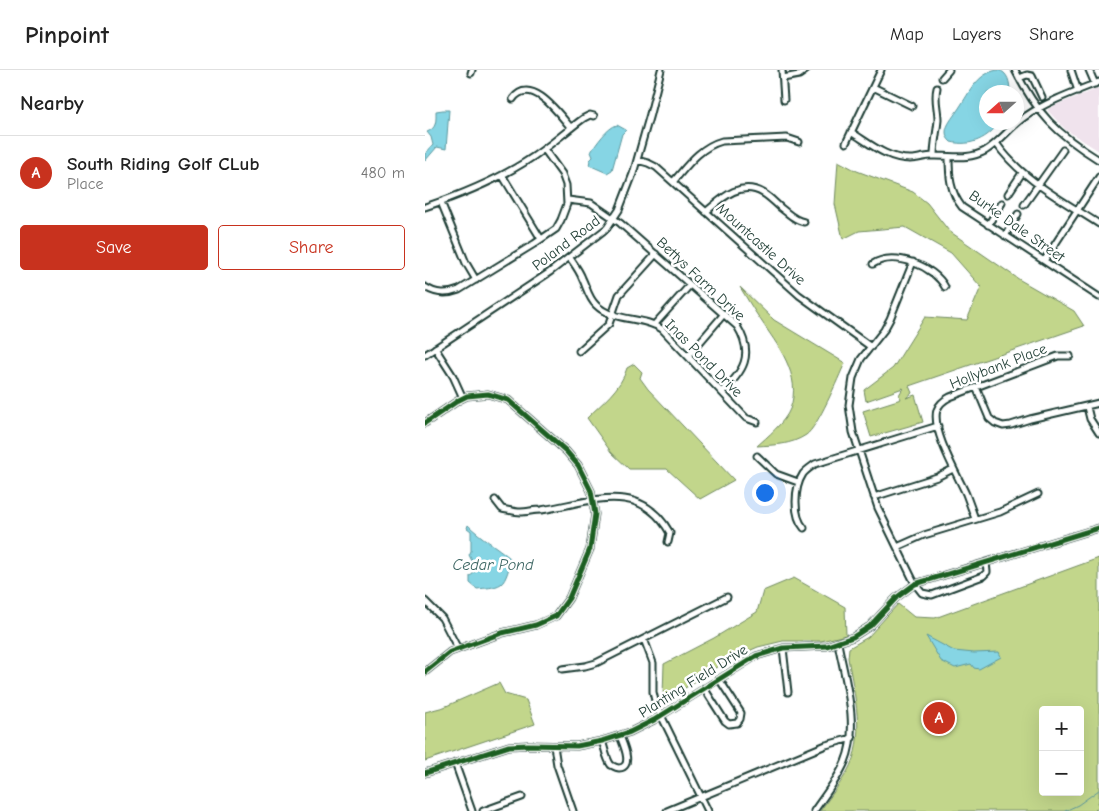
<!DOCTYPE html>
<meta charset="utf-8">
<style>
:root{--surface:#fff;--page:#f6f6f6;--text:#222;--muted:#767676;--line:#e0e0e0;--accent:#c8321e}
body{margin:0;font-family:"Comic Neue",sans-serif;background:var(--page);color:var(--text)}
.controls{position:absolute;right:15px;bottom:15px;display:grid;overflow:hidden;border-radius:5px;box-shadow:0 5px 20px #0002}
.controls button{width:45px;height:45px;display:grid;place-items:center;padding:0;border:0;border-bottom:1px solid var(--line);background:var(--surface);color:var(--text);font:25px sans-serif}
.compass{position:absolute;left:554px;top:15px;width:45px;height:45px;border-radius:50%;background:var(--surface);box-shadow:0 5px 20px #0002;rotate:249deg}
.you{position:absolute;left:339px;top:422px;width:18px;height:18px;margin:-12px;border:4px solid #fff;border-radius:50%;background:#1a73e8;box-shadow:0 0 0 8px #1a73e833}
.badge{display:grid;place-items:center;width:32px;height:32px;border-radius:50%;background:var(--accent);color:#fff;font-size:16px;font-weight:700}
.pin{position:absolute;translate:-50% -50%;border:2px solid #fff;box-shadow:0 1px 5px #0006}
.list{margin:0;padding:0;list-style:none}
h2{display:flex;justify-content:space-between;align-items:center;height:65px;margin:0;padding:0 20px;font-size:21px}
h2 small{font-size:16px;font-weight:400;color:var(--muted)}
.list li{display:grid;grid-template-columns:32px 1fr auto;gap:15px;align-items:center;box-sizing:border-box;height:75px;padding:0 20px;border-top:1px solid var(--line)}
.list b{display:block;font-size:19px;white-space:nowrap}
.list p{margin:0;font-size:16px;white-space:nowrap;color:var(--muted)}
.list em{font-size:16px;font-style:normal;color:var(--muted)}
.actions{display:flex;gap:10px;padding:15px 20px}
.actions a{flex:1;padding:11px 0;border:1px solid var(--accent);border-radius:5px;text-align:center;font-size:18px;color:var(--accent)}
.actions .main{background:var(--accent);color:#fff}
.map{position:relative;flex:none;width:674px;height:741px;overflow:hidden}
header{display:flex;align-items:center;gap:30px;box-sizing:border-box;height:70px;padding:0 25px;background:var(--surface);border-bottom:1px solid var(--line)}
header strong{font-size:24px}
nav{display:flex;gap:28px;margin-inline-start:auto;font-size:18px}
main{display:flex}
aside{flex:1;background:var(--surface)}
.map>svg:first-child{display:block}
.built{fill:#f0e3ed}
.green{fill:#c2d68b;stroke:#708a60;fill-rule:evenodd}
.water{fill:#86d5e4;stroke:#5d989e}
.lines{fill:none;stroke-linecap:round;stroke-linejoin:round}
.stream{stroke:#5d989e;stroke-width:1}
.minor-casing{stroke:#1f3d34;stroke-width:9}
.minor{stroke:#fff;stroke-width:5}
.cycleway-casing{stroke:#fff;stroke-width:8}
.cycleway{stroke:#1b5e20;stroke-width:5}
.labels{text-anchor:middle;dominant-baseline:central;stroke-width:5;stroke-linejoin:round;paint-order:stroke}
.street-label{font-size:15px;fill:#1f3d34;stroke:#fff}
.water-label{font-size:16px;font-style:italic;fill:#396360;stroke:#fff}
</style>
<header>
<strong>Pinpoint</strong>
<nav><a>Map</a><a>Layers</a><a>Share</a></nav>
</header>
<main>
<aside>
<h2>Nearby<small></small></h2>
<ul class="list">
<li><span class="badge">A</span><div><b>South Riding Golf CLub</b><p>Place</p></div><em>480 m</em></li>
</ul>
<div class="actions"><a class="main">Save</a><a>Share</a></div>
</aside>
<div class="map">
<svg width="674" height="741" viewBox="0 0 674 741">
<rect width="100%" height="100%" fill="#fff"/>
<filter id="ink" filterUnits="userSpaceOnUse"><feTurbulence type="fractalNoise" baseFrequency=".02" numOctaves="2"/><feDisplacementMap in="SourceGraphic" scale="10" xChannelSelector="R" yChannelSelector="G"/><feConvolveMatrix kernelMatrix="1 2 1 2 8 2 1 2 1" color-interpolation-filters="sRGB"/></filter>
<g filter="url(#ink)">
<path class="built" d="M674,18V81L641,60L623,41V39L631,35Z"/>
<path class="green" d="M413,91L432,101L488,122L502,133L524,161L595,210L649,241L659,256L484,316L487,323L481,328L490,325L498,352L446,367L438,341L476,329L474,325L478,318L441,331L439,320L468,298L500,247L542,250L556,217L526,183L480,157L434,161L418,169L410,134Z
M315,217L349,250L420,293C413,308 393,357 381,365C366,375 349,375 332,376C342,367 360,352 365,339C378,305 352,275 335,249C328,239 321,227 315,217Z
M209,294L217,302L215,308L223,319L309,410L275,429L242,399H204L186,382L162,348C177,333 196,319 202,298Z
M674,488V731L673,732L674,736L669,741H395C404,728 414,716 422,702C442,667 429,625 423,588L424,578L443,567L473,534L489,547L510,548ZM618,640H655V722H618Z
M369,508L420,537L421,565L396,571H358L333,577L301,591L242,630L238,625L239,594L289,568L332,542L338,521Z
M74,613L80,624L101,630L110,654L0,691V642L19,637Z"/>
<path class="water" d="M573,0C583,2 585,13 585,22H562V52L574,53C563,68 546,77 526,72C523,69 521,67 521,62C521,55 528,47 532,41C543,26 551,3 573,0Z
M18,40H24L21,79L12,77L0,91V84L8,75L6,67L2,62C12,58 11,51 11,41Z
M192,55L201,60L197,64L187,100L182,103L164,95L165,90L168,87L166,82C171,74 183,57 192,55Z
M43,455C56,468 71,476 85,488C86,494 81,511 76,514C70,518 60,518 52,519L45,513V506L48,504L51,499L44,485L46,481V461L42,458Z
M501,566L529,581L549,583L574,582L576,587L554,599L549,598L546,594L530,598L516,591Z"/>
<g class="lines">
<path class="stream" d="M640,741L653,735L674,720"/>
<g class="minor-casing">
<path id="minor" d="M357,0L359,30
M590,0C612,44 632,64 674,90
M646,0L653,21
M664,0L670,14
M46,3L47,0
M358,8L374,5L381,0
M517,8L524,0
M594,8L602,5L607,6L617,27
M448,17L487,36
M88,29C106,4 135,45 146,58
M426,62C444,73 462,89 485,89C494,89 502,85 511,86C529,86 543,90 560,81C575,72 586,56 601,46C623,31 649,22 674,12
M421,73L456,0
M571,73C596,109 637,130 674,154
M509,86C509,73 512,62 513,50C513,39 509,29 512,18
M524,87C524,106 525,122 537,137L674,227
M212,90L223,93L231,97L374,225L446,277
M77,105L116,169
M248,112C262,96 275,77 297,71L362,68L374,72
M583,124L597,103
M143,130L166,133L195,153L312,256C330,285 318,302 297,322
M16,132L41,193L51,210
M599,135L638,80
M0,137C39,124 86,104 119,79C133,69 145,58 159,48L165,45L169,46
M281,142C297,128 315,110 338,123C345,127 350,133 356,138C364,144 369,150 379,152
M563,155L577,133
M580,166L593,144
M145,188C149,194 154,200 157,208C162,218 163,227 171,235C188,252 218,246 237,259L321,348L332,352
M619,191L674,107
M488,192L465,249L459,260L436,289L428,308L424,335L428,362L453,438L490,514L497,523L507,525L558,506L562,502L561,492
M448,194C469,180 509,196 520,217
M0,217C11,224 21,225 34,220L109,174L131,159L136,150L142,134L141,115L137,104L119,79
M229,255L265,215
M10,278L28,306L38,328
M154,281L184,254L194,225L231,184
M0,285L125,202L182,158L194,140L208,104L225,44L236,0
M263,286L299,244
M551,317L564,348L570,353L578,356L586,355L605,349L674,333
M662,337L665,349L674,363
M0,353L34,330L42,326L63,324L83,330L141,381L153,395L166,421L170,444L165,479L144,528L131,546L111,555L77,563L25,582L0,602
M332,386L351,404L373,412
M449,427L512,407L528,399
M70,430L77,439C83,440 90,442 96,442C102,442 109,440 116,440C164,433 214,408 245,463L243,472
M550,449C547,440 544,432 541,424C533,406 506,360 512,340C514,334 519,330 525,327L633,286H645
M379,458C368,446 369,418 378,404C381,400 386,397 390,394L513,356
M472,477L499,465L575,442L613,424
M0,531L17,548L33,579
M219,569L228,593V622L231,635L283,741
M358,578L363,622
M137,599L160,596L171,593L302,527
M279,618L300,651L304,654L312,653L315,649L316,643L294,609
M177,671C180,678 181,689 186,695C188,696 191,698 194,698C209,697 198,674 195,666
M129,676L132,695L148,741
M30,693L47,741
M0,703L84,676L103,675L152,676L177,671L205,662L229,650L331,586L358,578L402,576L428,567L445,556L471,528L490,514L674,458
M58,741L97,727
M242,741L401,675L427,668
M389,741C400,725 413,709 420,692C435,656 420,610 413,573"/>
</g>
<use href="#minor" class="minor"/>
<g class="cycleway-casing">
<path id="cycleway" d="M0,353L34,330L42,326L63,324L83,330L141,381L153,395L166,421L170,444L165,479L144,528L131,546L111,555L77,563L25,582L0,602
M0,703L84,676L103,675L152,676L177,671L205,662L229,650L331,586L358,578L402,576L428,567L445,556L471,528L490,514L674,458"/>
</g>
<use href="#cycleway" class="cycleway"/>
</g>
</g>
<g class="labels">
<g class="street-label">
<text transform="translate(592 156) rotate(35)">Burke Dale Street</text>
<text transform="translate(141 173) rotate(-37)">Poland Road</text>
<text transform="translate(336 174) rotate(42)">Mountcastle Drive</text>
<text transform="translate(276 209) rotate(43)">Bettys Farm Drive</text>
<text transform="translate(279 288) rotate(45)">Inas Pond Drive</text>
<text transform="translate(573 296) rotate(-21)">Hollybank Place</text>
<text transform="translate(268 611) rotate(-32)">Planting Field Drive</text>
</g>
<g class="water-label">
<text x="68" y="495">Cedar Pond</text>
</g>
</g>
</svg>
<div class="controls">
<button>+</button>
<button>−</button>
</div>
<svg class="compass" viewBox="-18 -18 36 36"><path d="M0-13l5 13h-10z" fill="#e53935"/><path d="M0 13l5-13h-10z" fill="#767676"/></svg>
<div class="you"></div>
<div class="pin badge" style="left:514px;top:648px">A</div>
</div>
</main>
